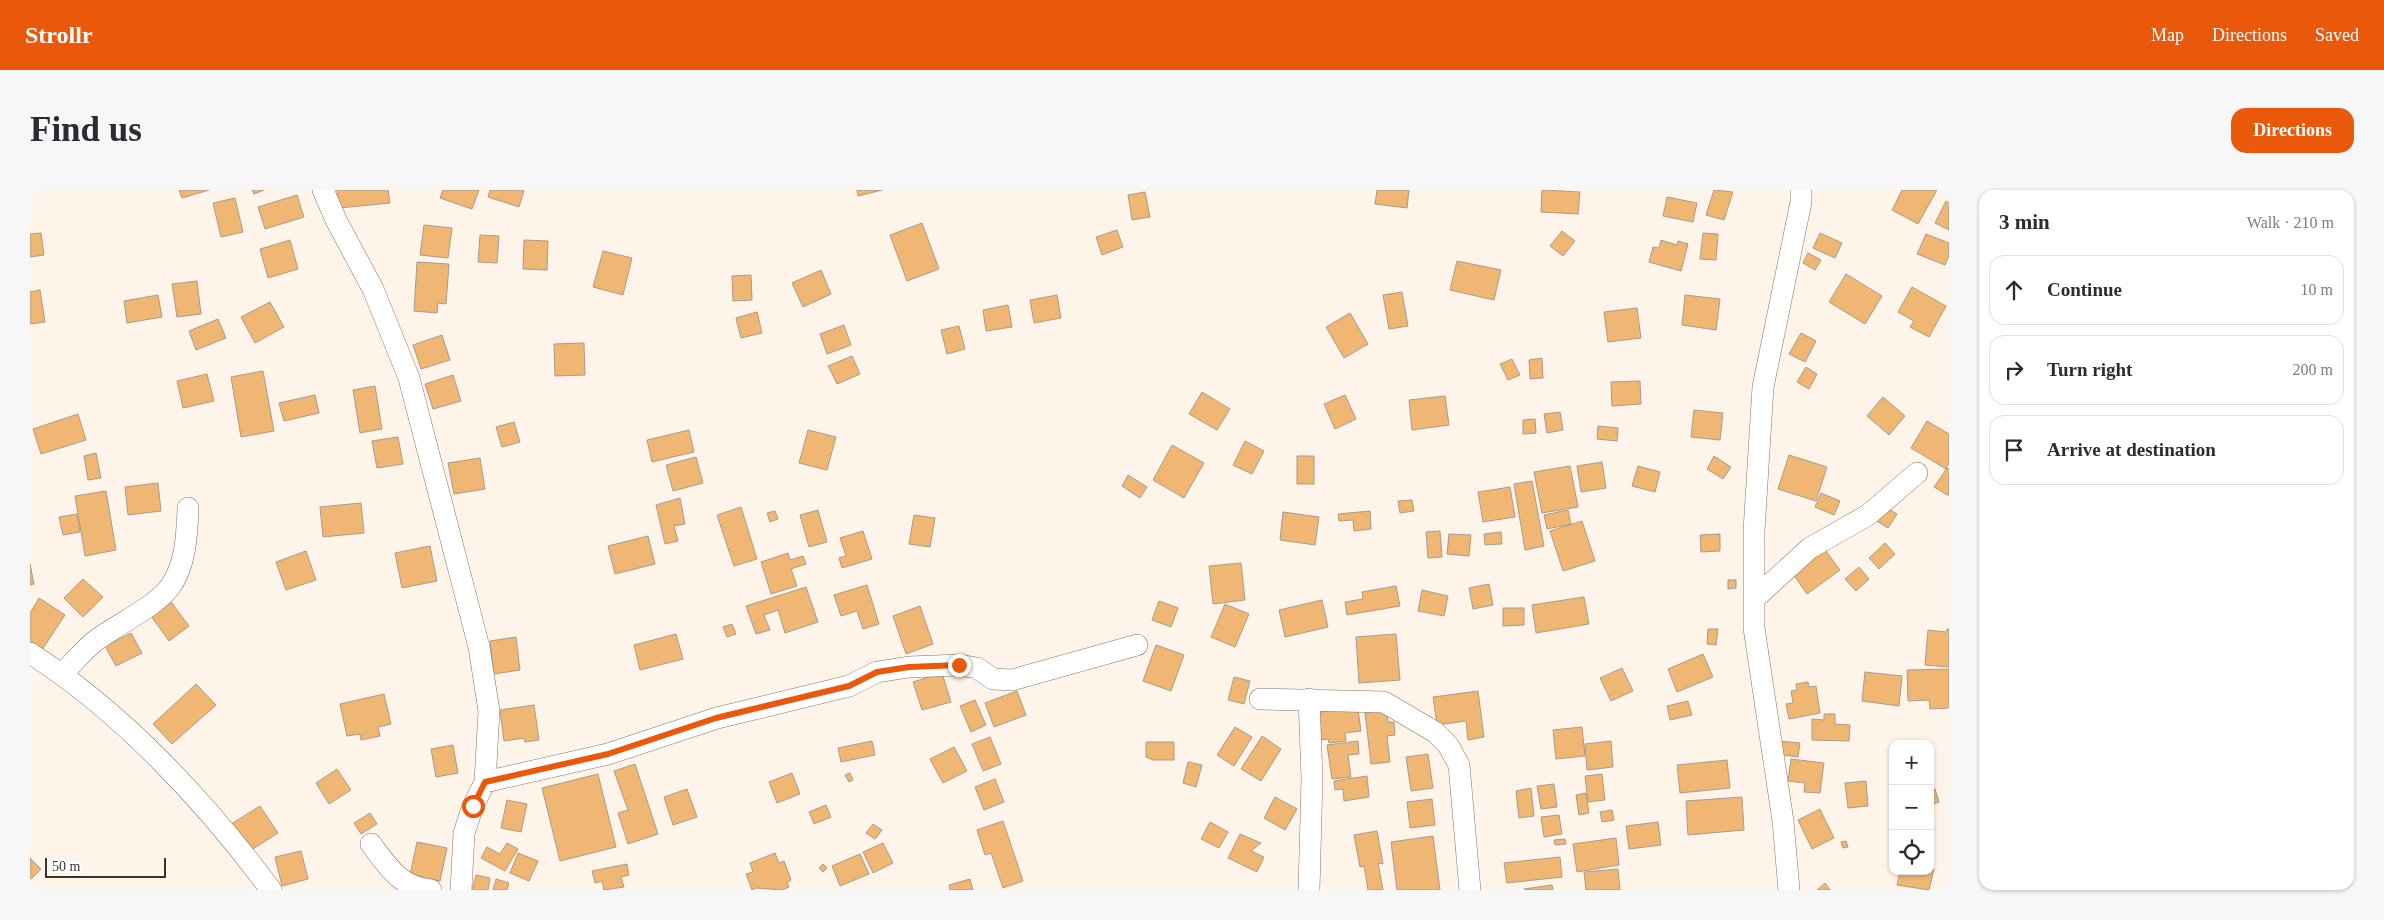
<!DOCTYPE html>
<meta charset="utf-8">
<style>
:root{--surface:#fff;--page:#f7f7f7;--text:#2b2b33;--muted:#7c7c81;--line:#e1e1e2;--accent:#ea580c}
body{margin:0;font-family:"Times New Roman",serif;background:var(--page);color:var(--text)}
.controls{position:absolute;right:15px;bottom:15px;display:grid;overflow:hidden;border-radius:10px;box-shadow:0 1px 4px #0004}
.controls button{width:45px;height:45px;display:grid;place-items:center;padding:0;border:0;border-bottom:1px solid var(--line);background:var(--surface);color:var(--text);font:25px sans-serif}
.scale{position:absolute;left:15px;bottom:12px;width:121px;box-sizing:border-box;padding-left:5px;border:2px solid #3a332c;border-top:0;font-size:14px;line-height:18px;white-space:nowrap;color:#3a332c;-webkit-text-stroke:4px #fff;paint-order:stroke}
.stop{position:absolute;width:15px;height:15px;margin:-11px;border:4px solid #ea580c;border-radius:50%;background:#fff}
.stop.end{background:#ea580c;border-color:#fff;box-shadow:0 1px 5px #0008}
.list{margin:0;padding:0;list-style:none}
h2{display:flex;justify-content:space-between;align-items:center;height:65px;margin:0;padding:0 20px;font-size:21px}
h2 small{font-size:16px;font-weight:400;color:var(--muted)}
.list li{display:grid;grid-template-columns:32px 1fr auto;gap:15px;align-items:center;box-sizing:border-box;height:70px;margin:0 10px 10px;padding:0 10px;border:1px solid var(--line);border-radius:15px}
.list b{display:block;font-size:19px;white-space:nowrap}
.list em{font-size:16px;font-style:normal;color:var(--muted)}
.icon{flex:none;width:28px;height:28px;fill:none;stroke:currentColor;stroke-width:2;stroke-linecap:round;stroke-linejoin:round}
.map{position:relative;flex:none;width:1919px;height:700px;overflow:hidden;border-radius:15px}
header{display:flex;align-items:center;gap:30px;box-sizing:border-box;height:70px;padding:0 25px;background:var(--accent);color:#fff}
header strong{font-size:24px}
nav{display:flex;gap:28px;margin-inline-start:auto;font-size:18px}
.intro{display:flex;align-items:center;justify-content:space-between;box-sizing:border-box;height:120px;padding:0 30px}
h1{margin:0;font-size:35px}
.button{padding:12px 22px;border-radius:15px;background:var(--accent);color:#fff;font-size:18px;font-weight:700}
main{display:flex;gap:30px;padding:0 30px}
aside{flex:1;background:var(--surface);border-radius:15px;box-shadow:0 1px 4px #0004}
.map>svg:first-child{display:block}
.building{fill:#efb674;stroke:#ab9b8a}
.lines{fill:none;stroke-linecap:round;stroke-linejoin:round}
.minor-casing{stroke:#847565;stroke-width:22}
.minor{stroke:#fff;stroke-width:21}
.route{stroke:#ea580c;stroke-width:6}
</style>
<header>
<strong>Strollr</strong>
<nav><a>Map</a><a>Directions</a><a>Saved</a></nav>
</header>
<div class="intro"><h1>Find us</h1><a class="button">Directions</a></div>
<main>
<div class="map">
<svg width="1919" height="700" viewBox="0 0 1919 700">
<rect width="100%" height="100%" fill="#fef4e9"/>
<path class="building" d="M149,0H179L152,8Z
M222,0H234L224,4Z
M307,0H358L360,13L309,18Z
M413,0H449L442,19L410,8Z
M460,0H494L489,17L458,7Z
M827,0H852L828,6Z
M1347,0H1379L1377,18L1345,14Z
M1512,0L1550,2L1548,24L1511,22Z
M1684,0L1703,2L1694,30L1676,25Z
M1872,0H1907L1888,34L1862,20Z
M1115,2L1120,27L1102,30L1098,5Z
M267,5L274,27L235,39L228,17Z
M1637,7L1667,13L1663,32L1633,26Z
M205,8L213,42L191,47L183,13Z
M1916,11L1919,13V40L1905,33Z
M892,33L909,79L877,91L860,45Z
M394,35L422,38L418,68L390,65Z
M1087,40L1093,57L1072,65L1066,47Z
M1532,41L1545,51L1533,66L1520,56Z
M11,43L14,65L0,67V44Z
M1673,43L1688,44L1686,70L1670,69Z
M1790,43L1812,53L1805,68L1783,58Z
M1896,44L1919,53V66L1915,75L1887,64Z
M450,45L469,46L467,73L448,72Z
M260,50L268,79L238,88L230,59Z
M494,50L518,51L517,80L493,79Z
M1631,50L1647,55L1648,51L1658,54L1651,81L1619,72L1623,57L1629,58Z
M573,61L602,68L593,105L563,97Z
M1778,63L1791,70L1785,80L1773,73Z
M1427,71L1471,80L1464,110L1420,100Z
M387,72L419,74L416,114L408,113L407,123L384,121Z
M791,80L801,104L773,117L762,93Z
M1816,84L1852,106L1835,134L1799,112Z
M721,85L722,110L703,111L702,86Z
M167,91L171,124L147,127L142,94Z
M1882,97L1916,116L1899,147L1880,137L1884,131L1868,122Z
M10,100L15,132L0,134V102Z
M1372,102L1378,136L1359,139L1353,105Z
M128,105L132,127L97,133L94,111Z
M1027,105L1031,128L1004,133L1000,110Z
M1655,105L1690,109L1686,140L1652,135Z
M240,112L254,137L225,153L211,127Z
M978,115L982,137L956,141L953,120Z
M1607,118L1611,148L1578,152L1574,122Z
M727,122L732,143L711,148L706,128Z
M1320,123L1338,154L1314,168L1296,137Z
M188,129L196,148L166,160L159,141Z
M814,135L821,155L797,164L790,144Z
M929,136L935,159L917,164L911,140Z
M1771,143L1786,151L1775,172L1759,164Z
M412,145L420,170L391,179L383,155Z
M554,153L555,185L525,186L524,154Z
M822,166L830,184L807,194L798,176Z
M1512,168L1513,188L1500,189L1499,170Z
M1482,169L1490,185L1478,190L1470,174Z
M1776,177L1787,184L1779,199L1767,192Z
M233,181L244,241L211,247L201,187Z
M177,184L184,211L153,218L147,191Z
M423,185L431,211L403,219L395,194Z
M1610,191L1611,214L1582,216L1581,192Z
M345,196L352,239L330,243L323,200Z
M1172,202L1200,219L1187,240L1159,224Z
M285,205L289,223L254,231L249,213Z
M1315,205L1326,229L1305,239L1294,214Z
M1415,206L1419,235L1382,240L1379,210Z
M1853,207L1875,226L1859,245L1837,226Z
M1664,220L1693,223L1690,250L1661,247Z
M1530,222L1533,240L1517,243L1514,224Z
M48,224L56,250L11,264L3,239Z
M1505,229L1506,243L1493,244V230Z
M1897,231L1919,244V273L1916,279L1881,258Z
M484,232L490,252L472,257L466,237Z
M1568,236L1588,238L1587,251L1567,249Z
M659,240L664,262L622,272L617,250Z
M778,240L806,247L797,280L769,273Z
M368,247L373,274L347,278L342,251Z
M1215,251L1234,261L1222,284L1203,275Z
M1142,255L1174,273L1154,308L1123,290Z
M66,263L71,288L58,290L54,266Z
M1759,265L1797,277L1786,311L1748,299Z
M1267,266H1284V294H1267Z
M1684,266L1701,277L1693,289L1677,279Z
M666,267L673,293L643,301L636,275Z
M450,268L455,299L424,304L418,273Z
M1572,272L1576,298L1551,302L1547,276Z
M1540,276L1548,317L1512,323L1504,282Z
M1608,276L1630,282L1625,302L1602,296Z
M1917,278L1919,279V306L1904,297Z
M1098,285L1117,297L1110,308L1092,296Z
M1502,291L1514,356L1495,360L1484,294Z
M128,293L131,321L98,325L95,297Z
M1480,297L1485,327L1453,332L1448,302Z
M76,301L86,360L55,366L45,306Z
M1791,303L1810,311L1804,325L1785,317Z
M650,308L655,334L644,336L648,351L635,354L626,315Z
M1382,310L1384,321L1370,323L1368,311Z
M331,313L334,343L293,347L290,317Z
M1854,316L1867,324L1858,338L1845,330Z
M711,317L727,369L704,376L687,325Z
M788,320L797,352L779,357L770,325Z
M1538,320L1541,334L1517,339L1514,325Z
M745,321L748,329L740,332L737,323Z
M1340,321L1341,339L1324,341L1323,330L1309,331L1308,324Z
M1253,322L1289,327L1285,355L1250,350Z
M47,324L50,342L33,345L29,327Z
M884,325L905,328L900,357L879,354Z
M1552,331L1565,371L1533,381L1520,341Z
M833,341L842,369L812,378L809,368L816,366L810,348Z
M1410,341L1412,367L1398,368L1396,342Z
M1471,342L1472,354L1455,355L1454,344Z
M1419,344L1441,345L1439,366L1417,364Z
M1690,344V361L1671,362L1670,345Z
M618,346L625,374L585,384L578,356Z
M1855,353L1865,364L1849,379L1839,368Z
M400,356L407,391L372,398L365,363Z
M1793,357L1810,380L1777,404L1761,381Z
M276,361L286,390L256,400L246,372Z
M758,363L760,370L773,366L776,374L761,379L767,396L741,404L731,372Z
M1211,373L1215,410L1183,414L1179,376Z
M0,374L4,394L0,395Z
M1829,377L1839,389L1826,401L1815,389Z
M53,389L73,407L53,427L34,408Z
M1698,390H1706V398L1698,399Z
M1459,394L1463,415L1443,419L1439,398Z
M837,395L849,434L833,439L827,421L811,426L804,405Z
M1366,396L1370,416L1317,425L1315,412L1333,409L1332,402Z
M776,397L788,432L755,443L748,420L734,425L740,440L726,444L716,416Z
M1392,400L1418,406L1414,426L1388,421Z
M1554,407L1559,434L1506,443L1502,415Z
M9,408L35,425L10,463L0,456V423Z
M1292,410L1298,437L1255,447L1249,420Z
M1129,411L1148,418L1141,437L1122,430Z
M141,412L159,436L139,451L121,426Z
M1195,414L1219,424L1205,457L1181,447Z
M890,416L903,454L876,464L863,426Z
M1473,418H1494V435L1473,436Z
M702,434L706,444L697,447L693,437Z
M1678,439H1688L1686,455L1677,454Z
M1917,439H1919V477L1895,475L1898,440L1916,442Z
M101,443L112,463L86,476L75,456Z
M646,444L653,469L610,480L604,455Z
M1366,444L1370,490L1329,493L1326,447Z
M486,447L490,480L464,484L460,451Z
M1126,455L1154,465L1141,501L1113,491Z
M1673,464L1683,487L1647,502L1638,479Z
M1592,478L1603,501L1581,511L1570,488Z
M1919,479V518L1900,519L1899,510L1878,511L1877,480Z
M1835,482L1872,486L1869,516L1832,511Z
M912,483L921,512L892,520L883,492Z
M1204,487L1220,491L1214,514L1198,510Z
M1778,492L1779,497L1786,496L1790,523L1759,529L1756,514L1763,513L1761,501L1767,500L1766,494Z
M166,494L186,515L142,554L123,534Z
M987,501L996,525L964,537L955,513Z
M1448,501L1454,547L1438,550L1436,531L1407,535L1403,507Z
M354,504L361,534L348,537L350,546L331,550L330,544L317,546L310,514Z
M945,510L956,535L941,542L930,516Z
M1658,511L1662,525L1640,530L1637,516Z
M504,515L509,550L495,552L494,548L474,551L470,520Z
M1291,519H1328L1331,541L1315,543L1316,551L1299,553L1298,549L1283,551L1280,525L1292,524Z
M1357,521L1358,532H1364L1365,545L1357,546L1360,572L1341,574L1335,523Z
M1794,524H1805V534L1820,535L1819,551L1782,550V529L1794,530Z
M1205,537L1222,547L1204,576L1187,565Z
M1552,537L1555,566L1526,569L1523,540Z
M1232,546L1251,559L1231,591L1211,579Z
M960,547L971,574L953,581L942,554Z
M842,551L845,565L811,572L808,558Z
M1328,551L1329,564L1318,565L1321,587L1302,589L1297,555Z
M1581,551L1583,577L1557,580L1555,554Z
M1749,551L1770,553L1768,567L1747,564Z
M1116,552H1144V570H1123L1116,567Z
M423,555L428,583L406,587L401,559Z
M924,557L937,581L913,593L900,569Z
M1398,564L1403,598L1381,601L1376,567Z
M1761,569L1794,573L1790,603L1774,602L1775,593L1758,591Z
M1697,570L1700,598L1650,603L1647,575Z
M1158,572L1172,575L1166,597L1153,593Z
M605,574L628,644L598,654L588,623L598,620L584,581Z
M307,579L321,600L299,614L286,593Z
M762,583L770,604L747,613L739,592Z
M820,583L823,590L819,592L815,585Z
M568,584L586,657L530,671L512,598Z
M1572,584L1575,610L1558,612L1555,586Z
M1337,586L1339,607L1314,611L1313,599L1305,600L1304,591Z
M965,589L974,612L954,620L945,597Z
M1836,591L1838,616L1818,618L1815,593Z
M1524,594L1527,617L1511,619L1507,596Z
M1501,598L1504,626L1489,628L1486,601Z
M657,599L667,627L643,635L634,607Z
M1905,599L1909,612L1900,615V600Z
M1556,603L1559,623L1549,625L1546,605Z
M1245,607L1267,619L1255,640L1234,628Z
M1712,607L1714,640L1658,645L1656,611Z
M1402,609L1405,635L1380,638L1377,612Z
M477,610L497,614L491,642L471,638Z
M796,615L801,627L784,634L779,622Z
M230,616L248,643L215,664L198,636Z
M1790,619L1804,648L1782,659L1768,630Z
M1582,620L1584,630L1572,632L1570,622Z
M340,623L347,634L331,644L324,633Z
M1529,625L1532,644L1514,647L1511,627Z
M973,631L993,691L973,698L961,663L955,665L947,640Z
M1180,632L1198,642L1189,658L1171,649Z
M1628,632L1631,655L1599,659L1596,636Z
M843,634L852,640L845,649L836,643Z
M1347,641L1353,674L1348,673L1353,700H1338L1334,676L1330,677L1324,645Z
M1210,644L1231,653L1221,661L1234,667L1227,682L1198,668Z
M1403,646L1410,700H1367L1361,652Z
M1586,648L1589,675L1547,682L1543,654Z
M1535,649L1536,654L1525,655L1524,650Z
M1816,651L1818,657L1813,658L1811,652Z
M387,652L417,658L410,691L380,685Z
M477,653L488,659L475,681L451,668L457,657L470,664Z
M853,653L863,673L843,683L833,662Z
M271,661L278,689L252,696L245,667Z
M488,663L508,671L499,691L480,683Z
M745,663L749,673L754,671L761,690L757,692L759,697L752,700L726,698L722,700L716,684L723,682L720,673Z
M830,664L839,684L810,696L802,676Z
M1530,667L1532,687L1477,693L1474,673Z
M0,668L11,679L0,690Z
M597,674L599,685L591,687L594,697L574,700L572,691L565,693L562,681Z
M793,674L797,678L793,682L789,678Z
M1900,678L1904,679L1899,700L1867,695L1870,681H1900Z
M1588,679L1590,700H1556L1554,682Z
M446,685L460,688L458,700H442Z
M466,689L479,693L477,700H463Z
M940,689L943,700H920L919,695Z
M1795,693L1800,700H1787Z
M1522,695L1523,700H1495L1494,699Z"/>
<g class="lines">
<g class="minor-casing">
<path id="minor" d="M293,0L307,32L343,99L379,188L449,457L459,521L455,592L443,616L434,643L431,700
M1724,409L1780,358L1838,325L1887,283
M0,463C92,522 176,612 241,700
M32,484C43,473 53,461 65,451C86,435 125,417 140,397C156,375 157,344 158,318
M1230,509L1354,512L1405,542L1418,555L1429,575L1440,700
M455,592L578,564L687,528L819,496L847,482L879,477L929,475L947,478L963,489L982,490L1107,455
M341,654C358,677 370,697 401,700
M1279,700L1282,588L1279,509
M1759,700L1753,631L1724,438V341L1733,197L1771,12V0"/>
</g>
<use href="#minor" class="minor"/>
</g>
<g class="lines">
<path class="route" d="M443,616L455,592L578,564L686,528L819,496L847,482L879,477L929,475"/>
</g>
</svg>
<div class="controls">
<button>+</button>
<button>−</button>
<button><svg class="icon" aria-label="locate" viewBox="0 0 24 24"><circle cx="12" cy="12" r="6"/><path d="M12 2v4M12 18v4M2 12h4M18 12h4"/></svg></button>
</div>
<div class="scale">50 m</div>
<div class="stop" style="left:443px;top:616px"></div>
<div class="stop end" style="left:929px;top:475px"></div>
</div>
<aside>
<h2>3 min<small>Walk · 210 m</small></h2>
<ul class="list">
<li><svg class="icon" aria-label="ahead" viewBox="0 0 24 24"><path d="M12 20V5M6 11l6-6 6 6"/></svg><div><b>Continue</b></div><em>10 m</em></li>
<li><svg class="icon" aria-label="right" viewBox="0 0 24 24"><path d="M7 20v-9h11M14 6l5 5-5 5"/></svg><div><b>Turn right</b></div><em>200 m</em></li>
<li><svg class="icon" aria-label="arrive" viewBox="0 0 24 24"><path d="M6 21V4h12l-3 4 3 4H6"/></svg><div><b>Arrive at destination</b></div></li>
</ul>
</aside>
</main>
